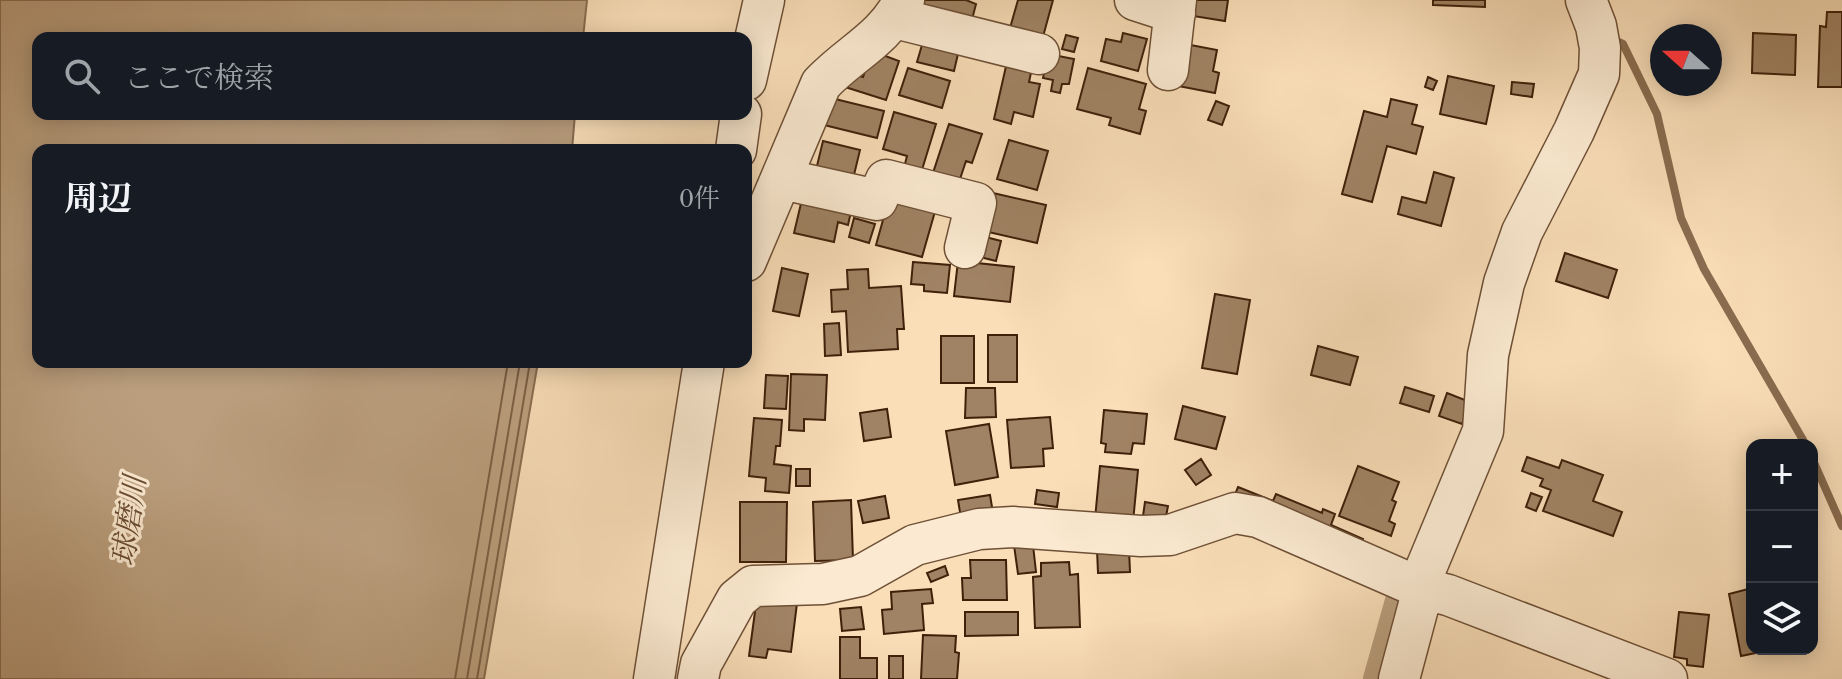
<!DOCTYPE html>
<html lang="ja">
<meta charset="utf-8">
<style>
:root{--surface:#171b24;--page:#20242c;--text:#f1f3f6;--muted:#9ea1a6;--line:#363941}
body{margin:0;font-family:"Old Standard TT","Noto Serif JP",serif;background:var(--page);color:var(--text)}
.controls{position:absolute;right:24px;bottom:24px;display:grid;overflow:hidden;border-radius:16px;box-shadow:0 4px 20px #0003}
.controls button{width:72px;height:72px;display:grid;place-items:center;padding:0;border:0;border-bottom:2px solid var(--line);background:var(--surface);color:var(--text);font:40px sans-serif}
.compass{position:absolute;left:1650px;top:24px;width:72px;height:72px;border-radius:50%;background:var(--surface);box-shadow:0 4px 20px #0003;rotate:291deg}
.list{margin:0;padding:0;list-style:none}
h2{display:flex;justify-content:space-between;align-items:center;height:104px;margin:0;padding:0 32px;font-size:34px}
h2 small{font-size:26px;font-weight:400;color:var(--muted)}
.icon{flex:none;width:44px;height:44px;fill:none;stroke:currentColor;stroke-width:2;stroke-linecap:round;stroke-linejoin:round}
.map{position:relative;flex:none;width:1842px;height:679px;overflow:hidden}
.search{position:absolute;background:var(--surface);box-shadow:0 4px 20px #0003;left:32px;top:32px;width:720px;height:88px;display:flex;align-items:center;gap:20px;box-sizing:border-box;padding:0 28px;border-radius:16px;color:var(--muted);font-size:30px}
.panel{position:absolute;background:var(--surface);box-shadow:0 4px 20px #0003;left:32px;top:144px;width:720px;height:224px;border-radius:16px}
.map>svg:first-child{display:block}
.water{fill:#ba9e7d;stroke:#896c4f;stroke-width:2}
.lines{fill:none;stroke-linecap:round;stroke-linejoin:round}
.shore{stroke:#7c6044;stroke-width:2}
.stream{stroke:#896c4f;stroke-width:8}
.canal{stroke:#ba9e7d;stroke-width:30}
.building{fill:#a08364;stroke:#3f210a;stroke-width:2}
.minor-casing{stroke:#6e5036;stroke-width:43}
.minor{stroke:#fbead1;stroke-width:40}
.labels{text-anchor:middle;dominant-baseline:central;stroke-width:6;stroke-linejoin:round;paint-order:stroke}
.water-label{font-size:30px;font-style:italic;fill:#6a4d32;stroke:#fbead1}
</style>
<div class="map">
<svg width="1842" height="679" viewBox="0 0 1842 679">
<rect width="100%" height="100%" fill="#f9deb8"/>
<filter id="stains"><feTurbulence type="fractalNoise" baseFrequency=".0025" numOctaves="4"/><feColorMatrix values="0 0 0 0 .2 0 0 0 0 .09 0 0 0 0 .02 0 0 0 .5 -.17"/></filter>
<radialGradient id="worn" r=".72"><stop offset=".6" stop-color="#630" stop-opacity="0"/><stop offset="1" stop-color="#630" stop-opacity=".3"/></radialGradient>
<path class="water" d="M0,0H587L583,38H38V114H575L572,150H38V362H538L484,679H0Z"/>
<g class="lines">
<path class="shore" d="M455,679L508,362
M467,679L520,362
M477,679L530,362"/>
<path class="stream" d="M1610,38L1623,44L1657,114L1681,218L1704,269L1806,445
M1812,458L1842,526"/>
<path class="canal" d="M1378,679L1401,597"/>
</g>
<path class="building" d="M924,0H966L976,4L970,27L920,14Z
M1018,0H1053L1041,44L1008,35Z
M1191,0H1228L1225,21L1193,16Z
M1433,0H1485V7L1433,5Z
M1827,12H1842V87H1818L1820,26L1826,27Z
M1123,33L1147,39L1138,71L1101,61L1106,39L1121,42Z
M1753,33L1796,35L1795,75L1752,73Z
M1066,35L1078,38L1074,52L1062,49Z
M1180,43L1217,50L1213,71L1219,73L1215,93L1178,86Z
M922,45L958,54L954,71L917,62Z
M872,51L899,61L886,100L842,86L847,72L863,77Z
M1048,54L1074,59L1069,84H1062L1060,93L1051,91L1053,80L1043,78Z
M1007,62L1032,68L1029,82L1040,84L1033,117L1014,112L1011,124L994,119Z
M908,68L950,81L942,108L899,95Z
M1088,68L1146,84L1139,109L1146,111L1140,134L1109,125L1111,118L1077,109Z
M1448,76L1494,86L1486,124L1440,114Z
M1428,77L1437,81L1433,90L1425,87Z
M1512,82L1534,84L1532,97L1511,94Z
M831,98L884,111L877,138L824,125Z
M1391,99L1417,105L1412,124L1423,127L1416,154L1387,146L1372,202L1342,194L1364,111L1387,117Z
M1216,101L1229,106L1222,125L1208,120Z
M894,112L936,124L921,173L904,168L907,156L883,149Z
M949,124L982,134L972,163L966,161L959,182L933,173Z
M1009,140L1048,151L1037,190L997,179Z
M823,141L860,150L853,179L816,170Z
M1434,172L1454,178L1441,226L1398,214L1402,197L1426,203Z
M993,193L1046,205L1037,243L984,231Z
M803,195L852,207L848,225L838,222L834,242L794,233Z
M890,195L936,208L922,257L876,245Z
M854,218L875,224L869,243L849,237Z
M974,234L1001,241L996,261L968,254Z
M1565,253L1617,270L1608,298L1556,281Z
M958,261L1014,267L1010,302L954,296Z
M913,262L950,265L947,293L924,291V285L911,284Z
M782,268L808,274L799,316L773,311Z
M868,269L869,288L901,286L904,329H897L898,349L848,352L846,311L832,312L831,290L848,289L847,270Z
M1215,294L1250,300L1237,374L1202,368Z
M839,323L841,355L825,356L824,324Z
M988,335H1017V382H988Z
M941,336H974V383H941Z
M1318,346L1358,357L1350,385L1311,375Z
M791,374L827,375L825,420L804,419V431L789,430Z
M766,375L788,376L786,409L764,408Z
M1405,387L1434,396L1429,412L1400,403Z
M966,388H995L996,417L965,418Z
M1447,393L1470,402L1462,424L1439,416Z
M1183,406L1225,417L1216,449L1175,439Z
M887,409L891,437L864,441L860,413Z
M1104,410L1147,414L1144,444L1133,443L1131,454L1105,452L1106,444L1101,443Z
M1050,417L1053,448L1043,449L1044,466L1011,468L1007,420Z
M754,418L782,420L780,446H776L774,464L791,466L789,493L765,491L766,478L749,476Z
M989,424L998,477L955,485L946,431Z
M1527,457L1559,468L1562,460L1603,475L1593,501L1622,512L1613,536L1543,511L1551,490L1540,486L1543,479L1522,471Z
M1201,459L1211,475L1196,485L1185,470Z
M1100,466L1138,470L1133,522L1095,519Z
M1358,466L1399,482L1392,500L1396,502L1389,521L1395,524L1391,536L1339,516Z
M796,469H810V486H796Z
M1238,487L1273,501L1276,494L1322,513L1323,509L1335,514L1331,525L1363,539L1359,549L1234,497Z
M1037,490L1059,493L1057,507L1035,504Z
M1531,493L1542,497L1536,511L1526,507Z
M990,495L993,513L961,518L958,500Z
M885,496L889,518L863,523L858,501Z
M851,500L853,560L815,561L813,502Z
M740,502H787L786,562H740Z
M1145,502L1168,506L1164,527L1142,523Z
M1032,536L1036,572L1018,574L1013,538Z
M1129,549L1130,572L1098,573L1097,550Z
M970,560H1006L1007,600H963L962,578H971Z
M1069,562L1070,575L1078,574L1080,627L1035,628L1033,577L1041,576V563Z
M945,566L948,575L931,582L927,573Z
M1752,588V649H1775L1741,656L1729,594Z
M931,589L933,603L922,604L924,630L884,634L882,610L892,609L891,592Z
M757,597L797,603L791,652L768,649L766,658L749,656Z
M861,607L864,629L842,631L840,609Z
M965,612H1018V635L965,636Z
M1679,612L1709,615L1703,667L1687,665V659L1674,657Z
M923,635L956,636L955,652L959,653L957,679H921Z
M840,637H860V658H877V679H840Z
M889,656H903V679H889Z"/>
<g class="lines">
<g class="minor-casing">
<path id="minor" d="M1135,0L1175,13
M895,18L1039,54
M1168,70L1176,0
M746,80L764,0
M736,150L741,114
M782,179L877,200L886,180L976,203L965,248
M746,261L821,84C850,53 884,40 904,0
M654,679L704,362
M698,679L701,664L737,599L753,586L823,584L860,576L915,545L979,529L1013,527L1141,536L1170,535L1235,513L1258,517L1423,589L1448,595L1667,679
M1399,679L1423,589L1424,573L1483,431L1488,355L1504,283L1522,232L1574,131L1599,74L1600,48L1596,26L1586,0"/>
</g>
<use href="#minor" class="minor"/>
</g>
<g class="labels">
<g class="water-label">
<text transform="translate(131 521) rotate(-82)">球磨川</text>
</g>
</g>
<rect width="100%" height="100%" filter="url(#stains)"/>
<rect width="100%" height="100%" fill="url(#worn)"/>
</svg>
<div class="controls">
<button>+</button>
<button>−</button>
<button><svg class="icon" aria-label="layers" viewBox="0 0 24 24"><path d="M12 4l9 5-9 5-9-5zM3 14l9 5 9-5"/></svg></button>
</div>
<svg class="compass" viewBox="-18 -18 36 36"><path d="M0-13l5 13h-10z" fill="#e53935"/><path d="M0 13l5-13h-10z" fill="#9ea1a6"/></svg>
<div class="search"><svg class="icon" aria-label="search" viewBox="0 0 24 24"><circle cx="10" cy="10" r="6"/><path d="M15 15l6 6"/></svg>ここで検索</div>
<section class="panel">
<h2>周辺<small>0件</small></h2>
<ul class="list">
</ul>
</section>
</div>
